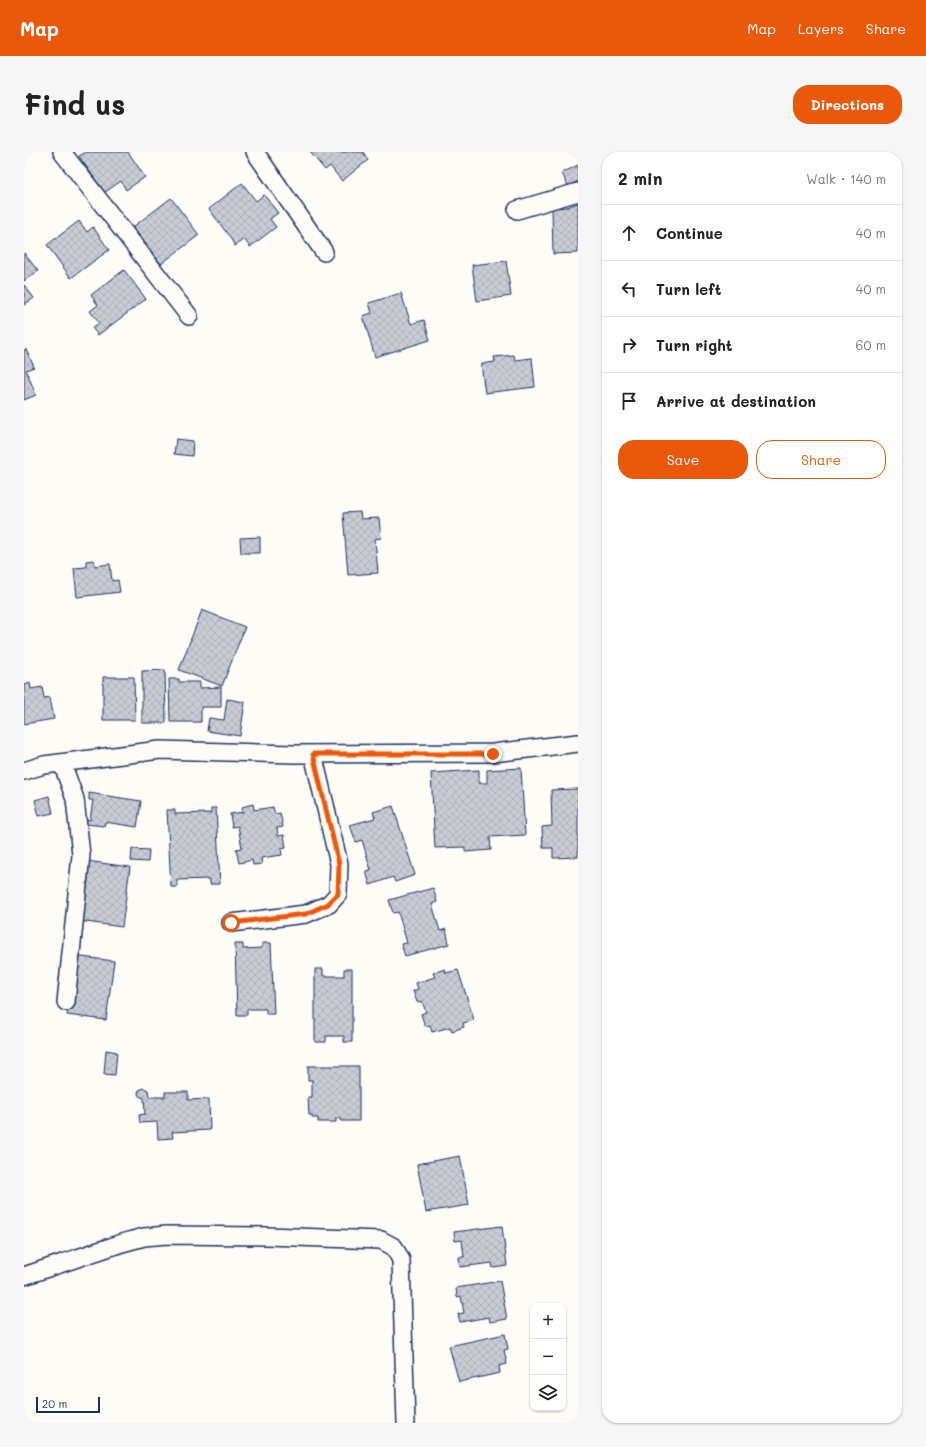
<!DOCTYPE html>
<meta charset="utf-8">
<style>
:root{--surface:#fff;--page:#f6f6f6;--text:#222;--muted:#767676;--line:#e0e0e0;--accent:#ea580c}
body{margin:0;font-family:Mali,sans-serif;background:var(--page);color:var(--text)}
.controls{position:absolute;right:12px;bottom:12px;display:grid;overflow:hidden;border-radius:8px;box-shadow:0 1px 3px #0004}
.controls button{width:36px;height:36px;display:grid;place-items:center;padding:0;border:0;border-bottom:1px solid var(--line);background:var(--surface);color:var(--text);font:20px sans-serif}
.scale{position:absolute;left:12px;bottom:10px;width:64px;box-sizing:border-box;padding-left:4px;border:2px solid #1b2f5e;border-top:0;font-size:11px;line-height:14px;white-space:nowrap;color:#1b2f5e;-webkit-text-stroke:3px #fdfcf7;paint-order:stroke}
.stop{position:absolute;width:12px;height:12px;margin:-9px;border:3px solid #ea580c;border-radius:50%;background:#fff}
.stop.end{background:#ea580c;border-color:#fff;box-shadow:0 1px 4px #0008}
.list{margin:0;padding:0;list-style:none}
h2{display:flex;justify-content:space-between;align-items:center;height:52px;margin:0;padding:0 16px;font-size:17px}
h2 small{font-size:13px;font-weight:400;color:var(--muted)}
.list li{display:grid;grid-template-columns:26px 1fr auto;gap:12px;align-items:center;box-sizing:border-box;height:56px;padding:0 16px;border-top:1px solid var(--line)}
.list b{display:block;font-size:15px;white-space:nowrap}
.list em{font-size:13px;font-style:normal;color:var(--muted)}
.actions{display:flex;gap:8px;padding:12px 16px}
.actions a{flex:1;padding:9px 0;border:1px solid var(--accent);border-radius:16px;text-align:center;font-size:14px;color:var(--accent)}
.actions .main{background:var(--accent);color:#fff}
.icon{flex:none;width:22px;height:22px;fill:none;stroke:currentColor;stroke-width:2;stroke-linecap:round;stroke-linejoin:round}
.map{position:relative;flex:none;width:554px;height:1271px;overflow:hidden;border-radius:16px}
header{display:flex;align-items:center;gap:24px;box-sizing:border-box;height:56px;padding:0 20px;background:var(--accent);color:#fff}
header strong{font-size:19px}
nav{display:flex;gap:22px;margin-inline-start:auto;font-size:14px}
.intro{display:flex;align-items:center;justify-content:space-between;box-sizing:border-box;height:96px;padding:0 24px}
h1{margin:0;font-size:28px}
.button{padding:10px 18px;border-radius:16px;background:var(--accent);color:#fff;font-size:14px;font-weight:700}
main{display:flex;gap:24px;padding:0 24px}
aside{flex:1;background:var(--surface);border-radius:16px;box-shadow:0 1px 3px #0004}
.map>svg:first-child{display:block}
.building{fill:url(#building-cross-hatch);stroke:#1b2f5e}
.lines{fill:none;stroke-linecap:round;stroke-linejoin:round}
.street-casing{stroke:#1b2f5e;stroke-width:20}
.street{stroke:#fdfcf7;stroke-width:17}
.route{stroke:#ea580c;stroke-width:5}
</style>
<header>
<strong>Map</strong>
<nav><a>Map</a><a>Layers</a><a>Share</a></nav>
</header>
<div class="intro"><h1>Find us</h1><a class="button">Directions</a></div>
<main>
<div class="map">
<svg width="554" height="1271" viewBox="0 0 554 1271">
<defs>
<pattern id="building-cross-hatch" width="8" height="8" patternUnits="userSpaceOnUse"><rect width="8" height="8" fill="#c9ccd3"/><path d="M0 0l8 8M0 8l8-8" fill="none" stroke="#acb0b8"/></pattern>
</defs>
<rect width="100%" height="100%" fill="#fdfcf7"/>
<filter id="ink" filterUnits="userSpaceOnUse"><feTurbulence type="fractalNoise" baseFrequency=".025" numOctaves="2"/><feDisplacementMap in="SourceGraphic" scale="8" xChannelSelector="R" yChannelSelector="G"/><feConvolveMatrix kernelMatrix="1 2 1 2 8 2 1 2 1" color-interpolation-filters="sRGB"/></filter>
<g filter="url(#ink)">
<path class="building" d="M62,0H104L121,25L102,38L97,29L80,41L55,4Z
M286,0H339L344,8L318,29L306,14L301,18Z
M554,13V29L544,34L538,21Z
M218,31L232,49L240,43L254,61L246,67L252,75L226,95L220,87L211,94L205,84L185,57Z
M147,46L175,83L137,112L109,75Z
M554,51V101L529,102L528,56L543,55Z
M55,69L63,80L69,75L85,98L47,126L23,93Z
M0,101L14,119L0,129Z
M482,109L487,144L453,149L448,113Z
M100,118L122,147L74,183L68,176L75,171L66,159L74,153L67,143Z
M0,133L10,146L0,153Z
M377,141L387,172L400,168L406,188L351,205L339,164L348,161L345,151Z
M2,197L10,215L2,218L12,243L0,248V198Z
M490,203L491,208L508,206L511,235L461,241L457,212L471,210L470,205Z
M152,287L169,289L168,304L150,302Z
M336,360L337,367L355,366L357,386L351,387L354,421L324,423L319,361Z
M236,385V401H217L216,386Z
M70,408L71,414L86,412L88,429L94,428L96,440L53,445L50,416L62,415V409Z
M178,458L221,475L198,534L155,518Z
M141,518L142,571H118V519Z
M79,525H110L111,568H79Z
M145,527H155V530H176V536L197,535V555H177V570H146Z
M6,531L7,537L18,535L20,546L26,545L30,567L0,572V533Z
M203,547L221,550L216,584L183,579L185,566L200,568Z
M497,616L501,683L466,685L467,698L441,700V695L411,696L407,621L455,618V631H463V618Z
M554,637V705L529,706V696H519L518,675L528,674L527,638Z
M65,641L117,649L113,675L81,670L80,674L62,672L63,667L66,668L69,648H65Z
M25,644L29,661L15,664L11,648Z
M229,652L230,658L249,655L251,662L256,661L259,675L253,676L254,684L260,683L262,696L257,697L258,703L237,706L238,712L229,713L228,708L215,711L212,697L218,696L214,674L208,675L206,662L219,660L218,655Z
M369,654L391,723L371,730L369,725L346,733L342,719L347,718L338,688L332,690L326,673L351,666L349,660Z
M187,656H192L196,732H186V727L153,728V735H147L143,658H151V662L187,661Z
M108,697L125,698L124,710L107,709Z
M62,709L106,715L98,775L55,769Z
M409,736L413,750L408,752L416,779L422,777L425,792L381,804L377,792L383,791L374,760L369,761L365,748Z
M238,791H247L250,862H242V857H223V863H213L211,792H219V797L238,796Z
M50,804L90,809L82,868L43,863Z
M291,817H299V824H320V817H328V890H320V884H302V890H291Z
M421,817L422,821L434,818L450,868L439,871L440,875L428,879L426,875L408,880L406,873L401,874L397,862L402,860L398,849L393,850L389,839L394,837L392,831L411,825L409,821Z
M82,898L93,900L91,923L80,922Z
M284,914H335V969H317V966H312V970H294V966H288V963H285L284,945H288V928H284Z
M120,936L124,938L125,945H141V940H164V948L185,947L186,978L148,980L149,986L134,987L133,970L116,971L115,963L121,962L120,946L115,944L114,941L115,938Z
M436,1004L445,1053L402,1060L393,1012Z
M478,1074L483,1114L469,1116L468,1111L436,1115L435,1105H440L438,1088L431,1089L430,1080Z
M476,1129L483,1167L466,1170L465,1165L436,1170L434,1162L440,1161L437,1144L433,1145L432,1136Z
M481,1182L484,1197L480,1198L483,1212L475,1214L476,1221L435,1230L425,1194Z"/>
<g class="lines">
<g class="street-casing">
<path id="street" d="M38,0L165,164
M231,0L300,100
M493,58L554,40
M38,611L51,647L57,703L42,850
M0,619L20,613L136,598L270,602L469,601L554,591
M207,771L282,762L305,752L314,742L315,712L289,602
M0,1124L98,1091L120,1085L143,1083L243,1084L357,1088L370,1095L377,1108L382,1271"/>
</g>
<use href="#street" class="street"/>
</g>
</g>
<g class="lines" filter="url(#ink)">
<path class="route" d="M207,771L282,762L304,752L314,742L315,712L289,602H469"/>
</g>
</svg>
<div class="controls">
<button>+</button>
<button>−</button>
<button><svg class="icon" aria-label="layers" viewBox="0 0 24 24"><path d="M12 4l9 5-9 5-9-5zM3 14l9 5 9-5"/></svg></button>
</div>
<div class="scale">20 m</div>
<div class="stop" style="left:207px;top:771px"></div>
<div class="stop end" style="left:469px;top:602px"></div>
</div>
<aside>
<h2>2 min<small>Walk · 140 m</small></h2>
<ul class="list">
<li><svg class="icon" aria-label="ahead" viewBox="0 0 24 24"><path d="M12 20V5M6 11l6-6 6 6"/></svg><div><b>Continue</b></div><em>40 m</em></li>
<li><svg class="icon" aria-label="left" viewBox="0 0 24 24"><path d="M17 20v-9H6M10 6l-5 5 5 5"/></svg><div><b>Turn left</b></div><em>40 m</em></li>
<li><svg class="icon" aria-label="right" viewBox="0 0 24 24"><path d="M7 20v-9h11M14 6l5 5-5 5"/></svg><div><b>Turn right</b></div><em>60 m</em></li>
<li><svg class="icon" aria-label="arrive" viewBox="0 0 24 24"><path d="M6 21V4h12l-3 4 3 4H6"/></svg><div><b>Arrive at destination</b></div></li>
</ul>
<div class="actions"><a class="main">Save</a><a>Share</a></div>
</aside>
</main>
